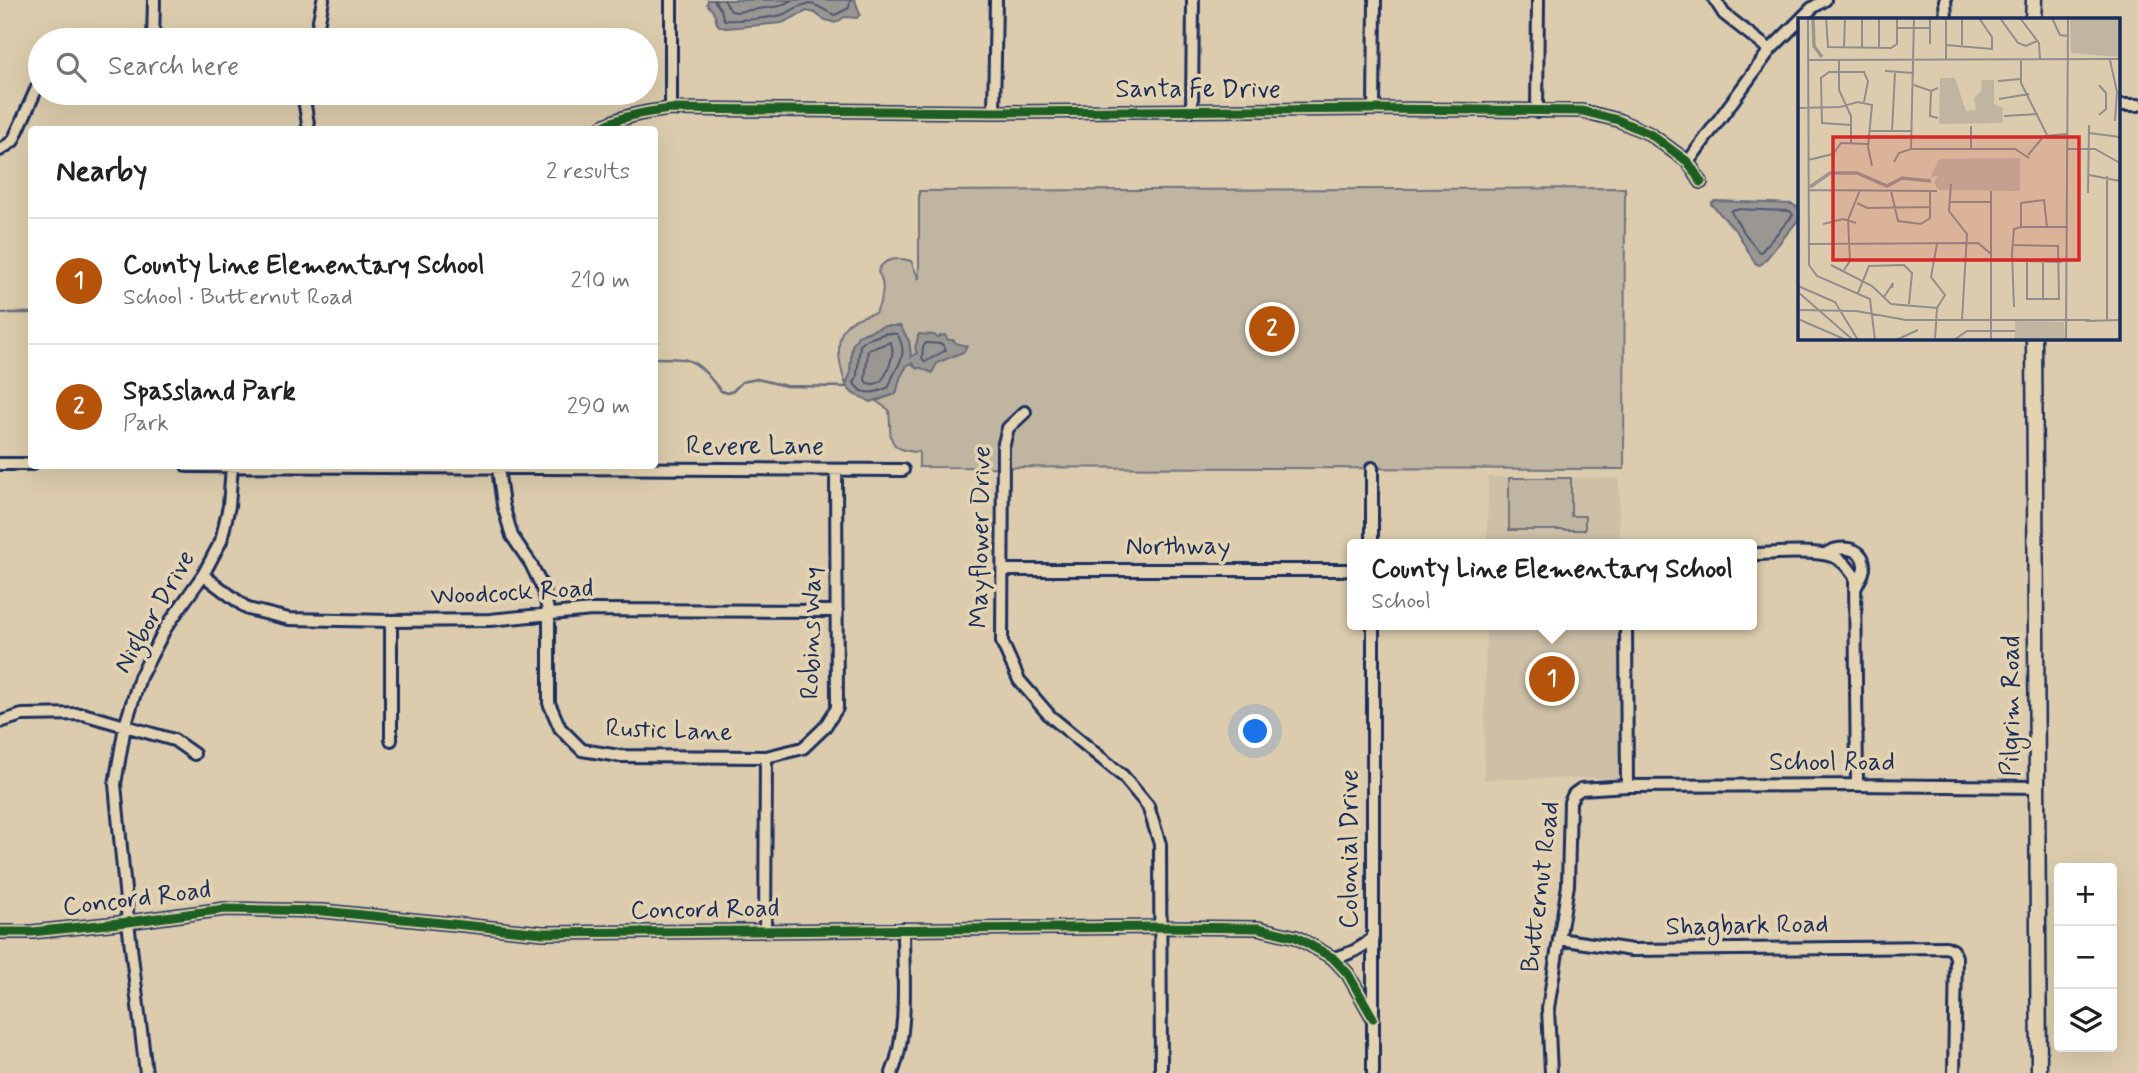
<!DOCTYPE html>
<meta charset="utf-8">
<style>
:root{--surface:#fff;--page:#f6f6f6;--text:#202124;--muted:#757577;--line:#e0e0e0;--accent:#b45309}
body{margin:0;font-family:Mynerve,sans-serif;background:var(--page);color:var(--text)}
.controls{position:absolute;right:21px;bottom:21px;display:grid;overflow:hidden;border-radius:7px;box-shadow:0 7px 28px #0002}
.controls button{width:63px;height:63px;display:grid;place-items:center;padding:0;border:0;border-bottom:2px solid var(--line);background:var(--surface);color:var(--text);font:35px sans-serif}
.you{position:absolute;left:1256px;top:732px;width:24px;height:24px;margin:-18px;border:5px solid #fff;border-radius:50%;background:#1a73e8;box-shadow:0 0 0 10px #1a73e833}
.badge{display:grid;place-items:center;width:46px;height:46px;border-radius:50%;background:var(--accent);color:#fff;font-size:23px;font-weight:700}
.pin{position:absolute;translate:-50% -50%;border:4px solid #fff;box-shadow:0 2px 7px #0006}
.popup{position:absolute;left:1347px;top:539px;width:410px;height:91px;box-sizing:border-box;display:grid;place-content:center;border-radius:7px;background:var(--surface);filter:drop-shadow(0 2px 5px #0005);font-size:23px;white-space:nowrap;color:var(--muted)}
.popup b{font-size:26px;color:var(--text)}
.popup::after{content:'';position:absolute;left:50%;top:100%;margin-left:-14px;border:14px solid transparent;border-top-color:var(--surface)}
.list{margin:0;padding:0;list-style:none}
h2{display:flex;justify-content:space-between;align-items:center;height:91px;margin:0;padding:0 28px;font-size:30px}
h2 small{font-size:23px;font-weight:400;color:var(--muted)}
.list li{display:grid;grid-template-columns:46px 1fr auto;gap:21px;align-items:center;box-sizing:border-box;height:126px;padding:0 28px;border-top:2px solid var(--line)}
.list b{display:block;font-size:26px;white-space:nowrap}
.list p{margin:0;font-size:23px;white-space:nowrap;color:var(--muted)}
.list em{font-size:23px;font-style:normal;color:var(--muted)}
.icon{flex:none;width:38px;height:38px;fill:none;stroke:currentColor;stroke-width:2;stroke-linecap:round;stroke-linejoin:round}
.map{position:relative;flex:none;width:2138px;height:1073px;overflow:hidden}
.search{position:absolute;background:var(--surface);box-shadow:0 7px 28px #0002;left:28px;top:28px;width:630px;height:77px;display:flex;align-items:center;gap:18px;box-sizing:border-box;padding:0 24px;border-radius:38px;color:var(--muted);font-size:26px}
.panel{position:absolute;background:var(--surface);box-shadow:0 7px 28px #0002;left:28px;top:126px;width:630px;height:343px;border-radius:7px}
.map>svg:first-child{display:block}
.built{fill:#cec0a7}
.green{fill:#c0b5a1;stroke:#6e7280;stroke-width:2}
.water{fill:#9a9692;stroke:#676d7d;stroke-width:2}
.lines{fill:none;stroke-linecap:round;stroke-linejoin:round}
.shore{stroke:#4e5873;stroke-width:2}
.stream{stroke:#676d7d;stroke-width:2.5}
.minor-casing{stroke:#1b2f5e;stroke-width:16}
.tertiary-casing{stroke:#1b2f5e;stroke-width:19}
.minor{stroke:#e4d3b0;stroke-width:10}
.tertiary{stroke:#e4d3b0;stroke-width:14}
.cycleway-casing{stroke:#e4d3b0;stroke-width:13}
.cycleway{stroke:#1b5e20;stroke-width:9}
.labels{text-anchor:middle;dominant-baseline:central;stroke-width:7;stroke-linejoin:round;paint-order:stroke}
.street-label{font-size:26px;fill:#1b2f5e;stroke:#e4d3b0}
.inset-river{fill:none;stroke:#9a9692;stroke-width:3.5}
.inset-road{fill:none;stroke:#8f8d8d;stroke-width:2}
.view{fill:#d62828;fill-opacity:0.15;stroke:#d62828;stroke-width:3.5}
.inset-edge{fill:none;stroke:#1b2f5e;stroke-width:3.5}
</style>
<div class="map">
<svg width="2138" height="1073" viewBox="0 0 2138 1073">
<rect width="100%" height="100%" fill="#dcccad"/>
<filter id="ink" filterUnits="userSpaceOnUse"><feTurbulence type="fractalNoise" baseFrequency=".0143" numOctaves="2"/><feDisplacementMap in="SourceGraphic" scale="14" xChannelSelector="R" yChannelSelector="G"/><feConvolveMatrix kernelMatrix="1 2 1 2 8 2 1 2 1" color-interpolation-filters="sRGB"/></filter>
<g filter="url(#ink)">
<path class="built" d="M1488,477L1619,478V544H1487Z
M1486,625H1619V778L1484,779Z"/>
<path class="green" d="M1625,188L1624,469L919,467V452C884,450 892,437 889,410L876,401L896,394L900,378L907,365L912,363L916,368L918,335L917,353L911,357L909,341L900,326H884L864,333L852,346L850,375L846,385C840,368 833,337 848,324C856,317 865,316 875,313C883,301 886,284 878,272C882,258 899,257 911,261L919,279V191Z
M1509,478H1571V516H1585V530H1509Z"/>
<path class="water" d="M708,0H855L860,14L857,18L845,17L835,23L823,19L815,13L807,11L782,23L726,28C717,26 717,25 715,16C714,11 710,8 707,4Z
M1715,201L1792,204L1800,209V218L1762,264L1759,265L1755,263L1737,232L1711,204L1712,202Z
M884,326H900L909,341L911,357L917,353L915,348L919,334L934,335L938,338L940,336L945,335L948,340H953L956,343L967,346L963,352L937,363L932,373L921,368H916L912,363L907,365L900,378L896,394L870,402C861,394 855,400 846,385L850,375L852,346L858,336Z"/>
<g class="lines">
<path class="shore" d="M714,0L721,10L724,20C733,21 776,18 784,14C793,11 799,4 810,4C819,5 826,12 835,15L849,8L850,0
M724,0L731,11L736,12L780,6L792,0
M1734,209L1790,211L1793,215L1760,253C1754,247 1733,217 1731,211Z
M886,333L897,334C911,357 895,365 889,387C877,393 862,397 854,383L857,376L860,345L866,340Z
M890,342C897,351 887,378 878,383C873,385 872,384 867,383L865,380L868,350Z
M926,343L942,344L946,350L925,362L922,358L923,347Z"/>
<path class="stream" d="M0,313H32
M654,358C695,358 695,359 721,391L727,393L733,391L742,382L757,379L786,386L847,387"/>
<g class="minor-casing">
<path id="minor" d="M671,0V109
M1715,0L1724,14L1770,50
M1945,0L1946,19
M1801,19L1812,8L1825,0
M153,40L154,0
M315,40L323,0
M303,93L309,130
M2119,105H2138
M1374,109L1375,0
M1192,111L1193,0
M994,112L996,0
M1537,112L1538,0
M597,130C619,116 646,112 671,109L994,112L1374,109L1582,111L1618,120L1650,134L1688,162L1701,182
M0,150L13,141L40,81
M1688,162L1770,50L1800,20
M1025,412L1008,428L1003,447L1002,642L1019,680L1050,716L1123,776L1148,806L1160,844L1161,1073
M0,464H32
M187,466L903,470
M498,468L503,505L512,536L531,564L544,591L549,616V703L560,728L582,750L619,756L766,757L803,748L824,728L837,708L836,470
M1372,468V544
M1827,553C1840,546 1863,546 1864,565C1865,573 1859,580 1856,587
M1752,554C1773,554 1824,548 1840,560C1847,564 1850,571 1855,577L1857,785
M1003,570H1352
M203,575L248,609L289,619L391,621L490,620L592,610L837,611
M391,621V740
M1373,625V1073
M1626,625L1627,786
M0,722L22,715L83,714L174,740L194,754
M765,930L766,757
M0,932H32L128,922L225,909L323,911L543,933L1161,927L1258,928L1296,937L1333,958L1348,974L1373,1018
M1559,939L1632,950L1946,947L1953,950L1956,957L1954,1073
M1333,958C1349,955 1361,949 1373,938
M146,1073L128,922L115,784L125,726L140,677L165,629L203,575L221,541L229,506L232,466
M892,1073C909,1032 903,973 903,929
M1551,1073L1548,1008L1568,885L1570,802L1574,794L1581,789L1627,786L1857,785L2037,787"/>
</g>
<g class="tertiary-casing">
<path id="tertiary" d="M2033,19L2034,0
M2034,338L2039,1073"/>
</g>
<use href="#minor" class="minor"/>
<use href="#tertiary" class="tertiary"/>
<g class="cycleway-casing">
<path id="cycleway" d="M597,130C619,116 646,112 671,109L994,112L1374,109L1582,111L1618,120L1650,134L1688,162L1701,182
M0,932H32L128,922L225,909L323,911L543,933L1161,927L1258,928L1296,937L1333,958L1348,974L1373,1018"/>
</g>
<use href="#cycleway" class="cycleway"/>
</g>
</g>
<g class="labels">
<g class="street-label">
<text x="1198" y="90">Santa Fe Drive</text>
<text x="755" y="447">Revere Lane</text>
<text transform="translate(981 537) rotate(-89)">Mayflower Drive</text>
<text x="1178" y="547">Northway</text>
<text transform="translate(512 593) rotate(-3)">Woodcock Road</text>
<text transform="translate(155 612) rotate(-60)">Nigbor Drive</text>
<text transform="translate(812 633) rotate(-89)">Robins Way</text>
<text transform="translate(2012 706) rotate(-90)">Pilgrim Road</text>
<text transform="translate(669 731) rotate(2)">Rustic Lane</text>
<text x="1832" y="763">School Road</text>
<text transform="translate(1350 849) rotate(-90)">Colonial Drive</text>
<text transform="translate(1541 887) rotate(-83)">Butternut Road</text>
<text transform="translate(137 899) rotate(-7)">Concord Road</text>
<text transform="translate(705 910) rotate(-1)">Concord Road</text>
<text transform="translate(1747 926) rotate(-1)">Shagbark Road</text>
</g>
</g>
<g transform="translate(1798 18)">
<rect width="322" height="322" fill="#dcccad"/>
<path d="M272,0H322V39L273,35ZM142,60H157L168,93L178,92L176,80L184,72L183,62H196V86L205,90V105L141,106ZM222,140V173L141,172L136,165L140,157L132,160L141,141ZM217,303L266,304L267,322H217Z" fill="#c0b5a1"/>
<path class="inset-river" d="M15,0L16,28L24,39M12,169L32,155H59L89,168L104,160L133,163"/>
<path class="inset-road" d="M10,0L11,247L19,258L72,281L77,322M28,0L30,29L93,30L99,26V0M81,0V30M132,0V26M148,0V42M164,0V27M202,0L220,25L228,28L239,23M222,0L241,25L242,42M254,0L262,17L270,18M99,10H132M148,27L194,31V19L181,0M46,30L47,0M64,30V0M10,42L322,41M41,42V72L53,98V125M223,42V65L249,117M312,42L319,74L317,103M87,53L116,55M200,63L223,61M116,67L133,73L140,70M301,67L308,75V91L301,97M133,73L132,98L140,100M201,81L231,76M0,90L42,89L60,84L74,87L70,129L74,148M206,98L240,96M53,107L24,105L23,60L31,54H66L70,63L66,84M72,113H113M94,113L97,55M291,115L322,119M113,131L116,0M173,131V108M269,131H297L322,145M230,137L246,118L269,116M10,142L35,136L43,125L71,126M96,144L101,135L113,131H217L231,140M291,157L322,163M153,166L151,193L169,216L164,302M11,172L139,173M93,173L100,203L123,206M290,175L291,107M151,184H193M59,185L69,190L132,189M25,206L45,201L58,205M123,206L132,200V173M223,209V185L246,182L249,209M223,209H270M11,226L180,225L193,236M215,227L260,228L261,281H229V244M193,242L264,244M245,244V282M33,247L74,268L93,286L139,290M46,252L52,243L50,202L62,172M0,268L37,284L60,322M0,274L55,322M60,275L71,248L106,247L114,255L111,286M86,279L95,265L94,270M216,289L214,235L216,211L223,209M0,292L58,293L108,302H292M0,301L46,321M309,302V158M288,303L322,302M98,322L120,312M137,322L139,290L147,277L133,259L139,226M156,322L169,313H217M193,322V173M268,322L270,0"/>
<path class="view" d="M35,119H281V242H35Z"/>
<rect width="322" height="322" class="inset-edge"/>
</g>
</svg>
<div class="controls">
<button>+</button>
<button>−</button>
<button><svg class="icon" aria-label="layers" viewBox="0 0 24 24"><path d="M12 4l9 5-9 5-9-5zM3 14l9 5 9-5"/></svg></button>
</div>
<div class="you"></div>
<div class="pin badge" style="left:1552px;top:679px">1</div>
<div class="popup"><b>County Line Elementary School</b>School</div>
<div class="pin badge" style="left:1272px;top:329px">2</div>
<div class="search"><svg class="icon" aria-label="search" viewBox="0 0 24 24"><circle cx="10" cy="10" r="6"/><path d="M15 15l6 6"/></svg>Search here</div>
<section class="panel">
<h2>Nearby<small>2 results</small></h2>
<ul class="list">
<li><span class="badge">1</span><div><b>County Line Elementary School</b><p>School · Butternut Road</p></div><em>210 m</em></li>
<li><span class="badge">2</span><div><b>Spassland Park</b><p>Park</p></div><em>290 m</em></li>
</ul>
</section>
</div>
